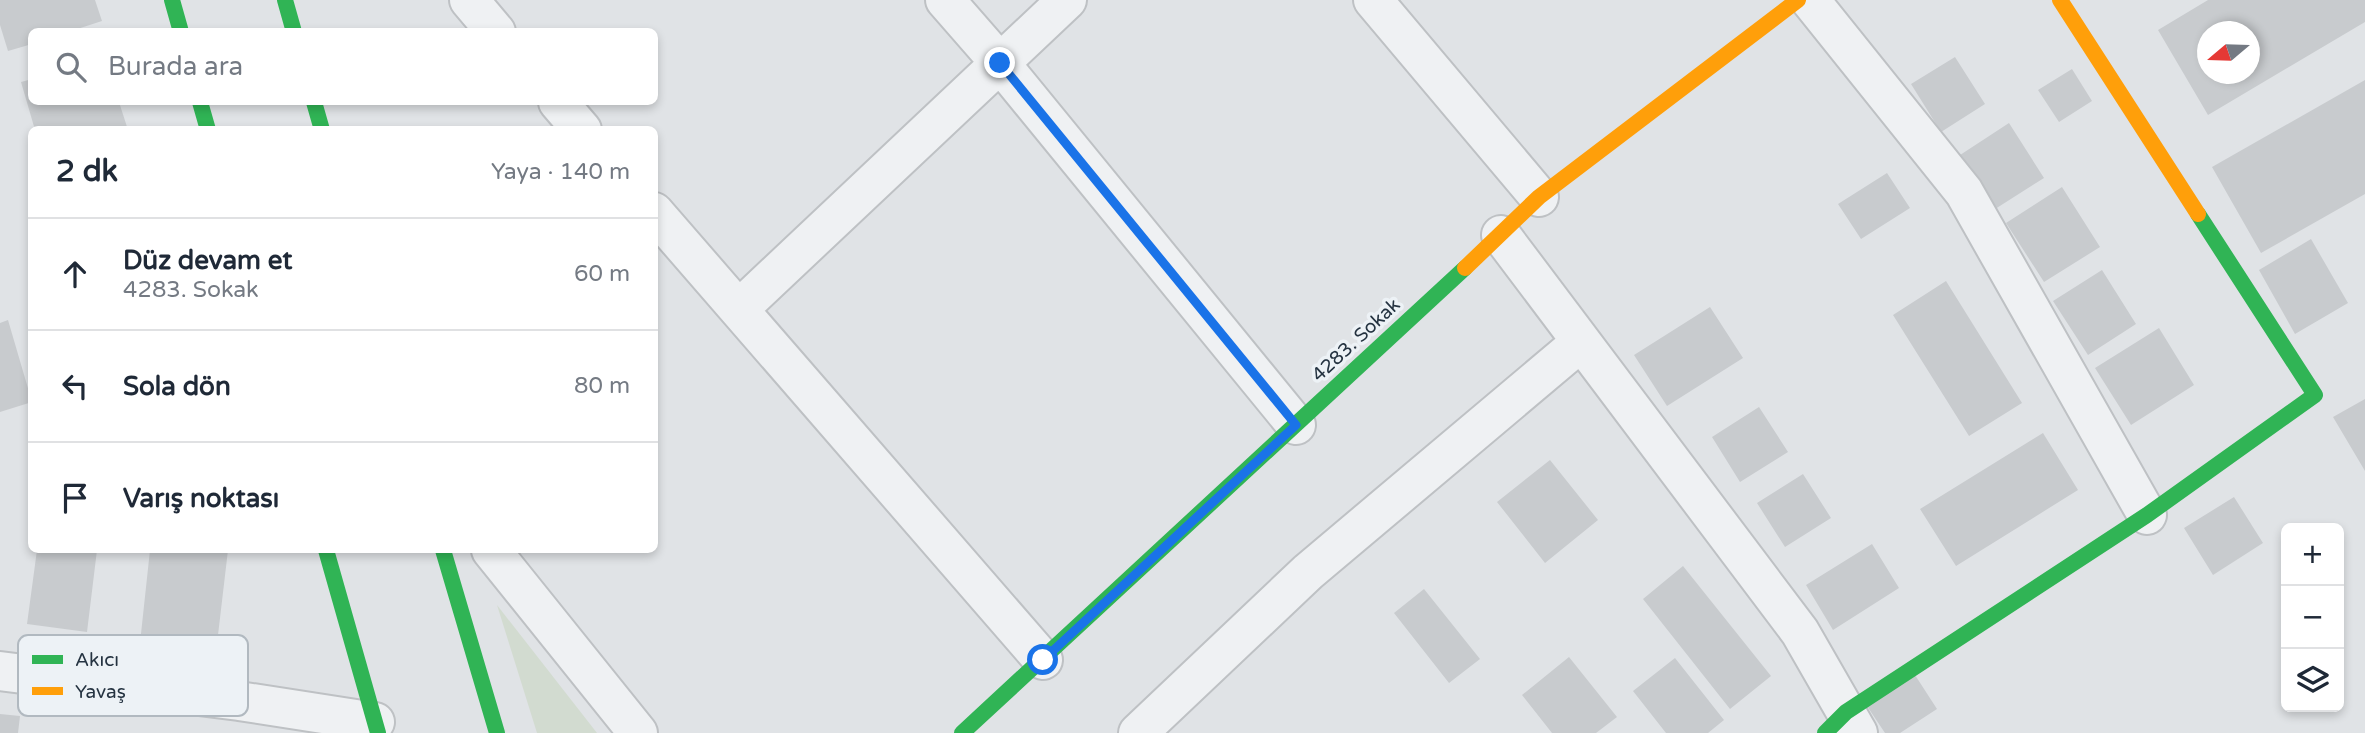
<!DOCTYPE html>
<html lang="tr">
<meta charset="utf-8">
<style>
:root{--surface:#fff;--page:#f2f2f3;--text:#1f2937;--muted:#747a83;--line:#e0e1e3}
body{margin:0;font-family:"Varela Round",sans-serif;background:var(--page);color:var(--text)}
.controls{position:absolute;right:21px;bottom:21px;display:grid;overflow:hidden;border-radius:10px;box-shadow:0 4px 10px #0003}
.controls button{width:63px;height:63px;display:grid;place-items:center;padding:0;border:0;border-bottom:2px solid var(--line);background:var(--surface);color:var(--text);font:35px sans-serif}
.compass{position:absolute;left:2197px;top:21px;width:63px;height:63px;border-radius:50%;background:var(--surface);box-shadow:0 4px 10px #0003;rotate:251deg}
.stop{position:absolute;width:21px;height:21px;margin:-16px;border:5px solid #1a73e8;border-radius:50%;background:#fff}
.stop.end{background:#1a73e8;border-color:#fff;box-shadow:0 2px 7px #0008}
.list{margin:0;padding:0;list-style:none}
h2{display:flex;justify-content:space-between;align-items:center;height:91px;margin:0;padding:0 28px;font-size:30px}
h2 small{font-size:23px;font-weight:400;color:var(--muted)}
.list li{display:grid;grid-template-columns:46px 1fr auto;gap:21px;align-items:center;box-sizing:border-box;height:112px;padding:0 28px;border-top:2px solid var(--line)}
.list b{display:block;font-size:26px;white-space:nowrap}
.list p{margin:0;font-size:23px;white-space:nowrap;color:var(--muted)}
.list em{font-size:23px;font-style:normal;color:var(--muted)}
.icon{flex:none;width:38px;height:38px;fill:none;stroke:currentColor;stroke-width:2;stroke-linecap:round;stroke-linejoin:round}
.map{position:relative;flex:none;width:2365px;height:733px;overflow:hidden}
.search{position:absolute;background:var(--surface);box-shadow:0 4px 10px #0003;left:28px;top:28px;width:630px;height:77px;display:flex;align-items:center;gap:18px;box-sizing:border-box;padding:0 24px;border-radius:10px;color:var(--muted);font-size:26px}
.panel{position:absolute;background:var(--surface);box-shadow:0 4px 10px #0003;left:28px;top:126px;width:630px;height:427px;border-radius:10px}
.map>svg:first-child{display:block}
.green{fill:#d2dbd0}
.building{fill:#c8cbce;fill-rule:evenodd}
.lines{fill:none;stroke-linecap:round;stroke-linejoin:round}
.street-casing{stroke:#bec1c4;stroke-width:42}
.street{stroke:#eff1f3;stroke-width:38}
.fast{stroke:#30b455;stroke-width:16}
.slow{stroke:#ff9f0a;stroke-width:16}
.route{stroke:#1a73e8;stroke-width:9}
.labels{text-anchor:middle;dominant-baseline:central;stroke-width:7;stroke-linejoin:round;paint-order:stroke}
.street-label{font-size:19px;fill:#253341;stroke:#edf2f6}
.key{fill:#edf2f6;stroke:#b1b9c0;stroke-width:2}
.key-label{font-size:19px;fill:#253341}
</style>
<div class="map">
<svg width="2365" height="733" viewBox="0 0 2365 733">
<rect width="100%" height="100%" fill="#e0e3e6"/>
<path class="green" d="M497,605L597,733H537Z"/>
<path class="building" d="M0,0H95L102,21L68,32H32V44L8,51L0,25Z
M2208,0H2365V22L2208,115L2158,30ZM2208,32H2250V74H2208Z
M1955,57L1985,104L1941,132L1911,84Z
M2072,69L2092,101L2059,122L2038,90Z
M32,79V102H119L128,130H35L21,82Z
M2365,80V194L2261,253L2212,167Z
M2009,123L2044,178L1992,211L1957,157Z
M1887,173L1910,208L1861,239L1838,204Z
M2062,187L2100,247L2044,282L2006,223Z
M2311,239L2348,303L2295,334L2259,270Z
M2102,270L2136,324L2088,355L2053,301Z
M1946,281L2022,403L1969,436L1893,315Z
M1710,307L1743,358L1667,406L1634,355Z
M8,320L32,402L0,412V323Z
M2159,328L2194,385L2131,425L2095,368Z
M2365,399V471L2333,417Z
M1759,407L1788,452L1740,482L1712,437Z
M2043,433L2078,490L1956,566L1920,509Z
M1550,460L1598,520L1545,563L1497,502Z
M1803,474L1831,518L1785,547L1757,503Z
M2234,497L2263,543L2213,575L2184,528Z
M1872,544L1899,588L1833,630L1806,585Z
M37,550H97L87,632L27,624Z
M150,550H228L216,652L140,643Z
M1683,566L1771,676L1730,709L1643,599Z
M1424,589L1480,659L1449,683L1394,613Z
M1569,657L1617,717L1596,733H1552L1522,695Z
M1675,658L1724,720L1708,733H1666L1633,691Z
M1915,675L1937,709L1900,733H1885L1867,706Z
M0,714L20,716L18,733H0Z"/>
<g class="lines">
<g class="street-casing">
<path id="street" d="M469,0L496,32
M945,0L1000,63L1296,425
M1373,0L1539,197
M1810,0L1964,192L2147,515
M558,102L582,130
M654,212L1043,660
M1501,235L1800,632L1858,733
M739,309L1067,0
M491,550L638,733
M0,671L239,701L375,722
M1138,733L1308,572L1581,342"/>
</g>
<use href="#street" class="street"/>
<path class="fast" d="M172,0L181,32
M285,0L294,32
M200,102L208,130
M314,102L322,130
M326,550L378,733
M443,550L497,733
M962,733L1465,268
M1825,733L1846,712L2147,515L2315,395L2198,214"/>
<path class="slow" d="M2060,0L2198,214
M1465,268L1539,197L1798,0"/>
</g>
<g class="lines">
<path class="route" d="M1000,63L1296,425L1043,660"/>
</g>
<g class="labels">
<g class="street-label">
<text transform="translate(1356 340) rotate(-43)">4283. Sokak</text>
</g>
</g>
<rect x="18" y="635" width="230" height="81" rx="10" class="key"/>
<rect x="32" y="655" width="31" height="9" fill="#30b455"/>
<rect x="32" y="687" width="31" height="8" fill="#ff9f0a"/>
<g class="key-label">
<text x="75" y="666">Akıcı</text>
<text x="75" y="698">Yavaş</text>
</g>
</svg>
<div class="controls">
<button>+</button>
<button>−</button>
<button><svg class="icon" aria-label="layers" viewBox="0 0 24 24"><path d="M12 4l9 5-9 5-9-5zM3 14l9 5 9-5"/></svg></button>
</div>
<svg class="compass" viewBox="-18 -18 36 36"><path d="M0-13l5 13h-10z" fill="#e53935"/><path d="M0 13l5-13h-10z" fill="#747a83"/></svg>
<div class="stop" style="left:1043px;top:660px"></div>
<div class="stop end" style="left:1000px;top:63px"></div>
<div class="search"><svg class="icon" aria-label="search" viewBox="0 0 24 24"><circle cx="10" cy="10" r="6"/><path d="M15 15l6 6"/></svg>Burada ara</div>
<section class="panel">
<h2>2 dk<small>Yaya · 140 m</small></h2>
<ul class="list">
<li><svg class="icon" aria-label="ahead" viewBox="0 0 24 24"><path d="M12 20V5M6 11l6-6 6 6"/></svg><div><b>Düz devam et</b><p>4283. Sokak</p></div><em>60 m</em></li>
<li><svg class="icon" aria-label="left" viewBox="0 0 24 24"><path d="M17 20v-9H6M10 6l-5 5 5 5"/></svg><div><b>Sola dön</b></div><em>80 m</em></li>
<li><svg class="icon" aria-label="arrive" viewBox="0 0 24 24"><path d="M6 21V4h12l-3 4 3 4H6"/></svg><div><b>Varış noktası</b></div></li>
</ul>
</section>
</div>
